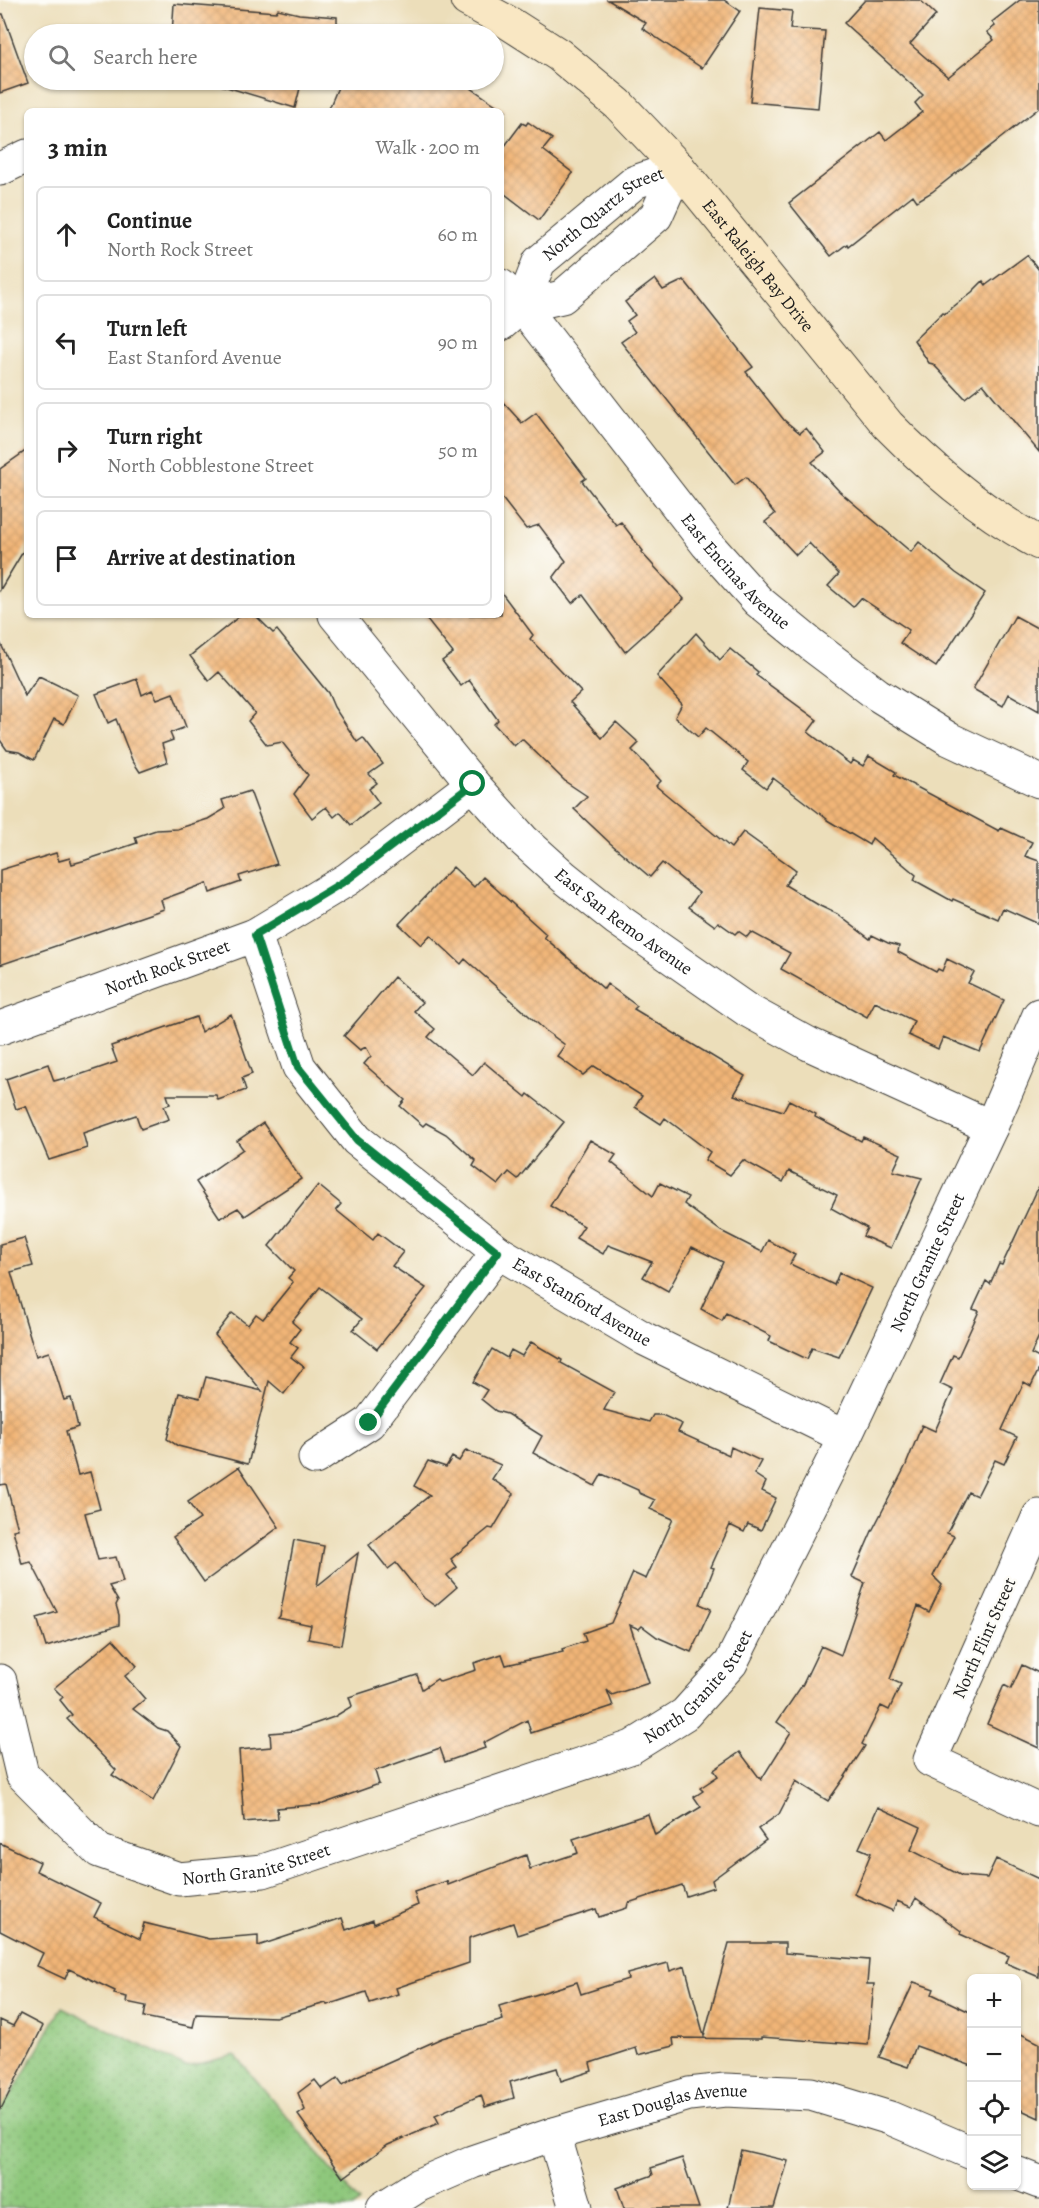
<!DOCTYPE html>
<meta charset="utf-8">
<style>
:root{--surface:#fff;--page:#f2f2f2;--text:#222;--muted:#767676;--line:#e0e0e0}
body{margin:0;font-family:Alegreya,serif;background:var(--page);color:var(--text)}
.controls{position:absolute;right:18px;bottom:18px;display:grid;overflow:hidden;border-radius:9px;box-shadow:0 2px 4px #0004}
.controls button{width:54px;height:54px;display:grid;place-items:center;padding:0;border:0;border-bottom:2px solid var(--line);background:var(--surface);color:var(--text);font:30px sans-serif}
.stop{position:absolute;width:18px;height:18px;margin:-14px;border:4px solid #0b8043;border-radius:50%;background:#fff}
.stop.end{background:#0b8043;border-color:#fff;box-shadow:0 2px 6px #0008}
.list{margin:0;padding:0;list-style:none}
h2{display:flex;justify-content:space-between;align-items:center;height:78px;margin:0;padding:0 24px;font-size:26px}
h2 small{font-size:20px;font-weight:400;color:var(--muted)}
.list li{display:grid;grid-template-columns:39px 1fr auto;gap:18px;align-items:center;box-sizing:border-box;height:96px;margin:0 12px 12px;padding:0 12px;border:2px solid var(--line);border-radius:9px}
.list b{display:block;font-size:22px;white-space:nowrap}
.list p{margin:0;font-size:20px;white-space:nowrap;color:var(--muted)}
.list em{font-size:20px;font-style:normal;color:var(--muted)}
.icon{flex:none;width:33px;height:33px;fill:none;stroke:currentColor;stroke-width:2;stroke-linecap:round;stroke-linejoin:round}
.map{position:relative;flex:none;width:1039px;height:2208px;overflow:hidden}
.search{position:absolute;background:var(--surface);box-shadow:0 2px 4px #0004;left:24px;top:24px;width:480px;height:66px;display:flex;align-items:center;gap:15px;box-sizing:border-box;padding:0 21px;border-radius:33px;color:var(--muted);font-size:22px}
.panel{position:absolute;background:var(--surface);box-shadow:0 2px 4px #0004;left:24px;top:108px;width:480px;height:510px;border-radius:9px}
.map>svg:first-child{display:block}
.park{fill:url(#park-dots);stroke:#55724c;stroke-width:1.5}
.building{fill:url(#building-cross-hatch)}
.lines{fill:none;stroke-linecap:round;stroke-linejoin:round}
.street-casing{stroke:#3b3934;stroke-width:35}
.secondary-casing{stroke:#3b3934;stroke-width:35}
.street{stroke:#fff;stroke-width:33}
.secondary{stroke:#f9e7c3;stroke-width:33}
.route{stroke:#0b8043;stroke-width:8}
.labels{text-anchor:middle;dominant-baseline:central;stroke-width:5;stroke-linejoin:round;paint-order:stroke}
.street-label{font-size:18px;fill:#1c1c1c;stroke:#fdfcf7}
</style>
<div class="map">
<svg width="1039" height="2208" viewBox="0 0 1039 2208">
<defs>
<pattern id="park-dots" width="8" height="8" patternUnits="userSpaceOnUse" patternTransform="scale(1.5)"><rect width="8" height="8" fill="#8ec77b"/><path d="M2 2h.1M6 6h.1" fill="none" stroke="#7aaa6a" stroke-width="1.8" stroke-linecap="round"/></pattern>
<pattern id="building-cross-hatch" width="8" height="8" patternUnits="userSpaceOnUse" patternTransform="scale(1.5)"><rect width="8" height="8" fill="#f1b577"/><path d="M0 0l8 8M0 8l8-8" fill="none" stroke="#ce9b66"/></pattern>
</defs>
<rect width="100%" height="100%" fill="#fdfcf7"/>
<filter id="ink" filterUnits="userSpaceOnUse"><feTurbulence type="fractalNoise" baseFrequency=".0167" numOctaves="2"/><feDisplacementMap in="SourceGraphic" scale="12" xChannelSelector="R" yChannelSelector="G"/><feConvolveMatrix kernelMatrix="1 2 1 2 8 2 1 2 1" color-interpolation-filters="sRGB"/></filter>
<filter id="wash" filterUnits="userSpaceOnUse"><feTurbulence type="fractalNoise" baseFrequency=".008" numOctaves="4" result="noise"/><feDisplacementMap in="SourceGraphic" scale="24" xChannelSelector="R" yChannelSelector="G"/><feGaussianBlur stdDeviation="1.35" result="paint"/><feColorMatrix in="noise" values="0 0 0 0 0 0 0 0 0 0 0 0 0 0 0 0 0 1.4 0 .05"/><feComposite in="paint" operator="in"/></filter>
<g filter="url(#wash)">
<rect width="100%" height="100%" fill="#ecdeba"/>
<path class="park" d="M62,2007L186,2067L235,2055L359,2202L353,2208H0V2102L9,2099Z"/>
<g id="blocks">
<path class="building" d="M608,0H724L740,11L702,68L642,28L646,23Z
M865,0H920L936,15L910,44L948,77L994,40L987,32L995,26L992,22L1020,0H1039V108L932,192L917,201L913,195L848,246L847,244L831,256L789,203L880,132L886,140L922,112L915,103L923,95L844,23Z
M174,4L276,12L278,9L299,14L337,17V23L347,26L346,34H172Z
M760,8L792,11L790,29L825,31L818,108L750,102Z
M0,14H3L28,83L0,93Z
M221,80H302L295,108L220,85Z
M341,80H459L505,111H328Z
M528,122L552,139L543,150L573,173L539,220L501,191V151L522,123L526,125Z
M1027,255L1039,270V452L983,384L965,398L933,364L929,363L914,340L943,312L944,314L972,292L983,281L986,285Z
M655,279L663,290L684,280L753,367L746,372L784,420L800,433L806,428L825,452L812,462L840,492L911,552L919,542L956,573L985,593L936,667L900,643L909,630L861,598L853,607L828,586L839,574L809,543L796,555L765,522L775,514L746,477L735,485L621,342L635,332L627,321L635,315L625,302Z
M501,400L522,423L536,413L586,478L582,481L616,525L621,522L643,551L641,552L684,599L625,652L583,595L572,603L553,578L566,561L539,525L526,529L501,497Z
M27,450V545L0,590V469Z
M501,592L533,635L530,639L581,692L570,702L602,738L616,722L639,743L632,750L661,781L656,786L731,848L743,832L796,870L785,885L820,906L837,914L870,939L872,935L888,943L899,946L898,952L936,972L938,969L942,971L947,959L974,972L968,983L1004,1000L980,1052L943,1037L938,1049L908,1035L914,1021L875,1002L867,1017L781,969L790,953L751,932L747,937L738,931L735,934L718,922L715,926L689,907L699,893L662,863L650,877L610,843L574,809L587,796L566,782L522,739L514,746L494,724L498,720L469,680L461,686L442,661L453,653L423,615H501Z
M241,615H255L273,633L277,630L328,693L334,707L357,742L363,738L383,764L369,774L377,783L369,789L379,803L351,825L340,812L334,817L326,807L312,818L294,794L308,775L282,742L267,745L248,721L255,713L219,672L209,681L190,656Z
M1015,616L1039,629V711L1009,694L1003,706L973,689Z
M696,633L720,660L730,649L758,672L756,675L817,720L808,732L850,764L853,760L863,766L869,756L896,772L894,775L999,831L1001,828L1032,842L1025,856L1039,861V924L1003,908L998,919L953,899L952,901L925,886L914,880L916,875L872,838L869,845L827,820V819L773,778L766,788L743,770L748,762L706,728L698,737L675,717L682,704L657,676Z
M0,642L25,696L39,676L78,695L64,724L54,719L34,760L19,752L7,750L0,740Z
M137,679L142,695L152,690L157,699L173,693L186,727L170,733L173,740L162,744L167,762L140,772L132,760L116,719L108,723L96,694Z
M250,791L277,864L239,876L241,882L210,893L207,883L161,900L164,909L0,965V870L56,853L59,861L70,858L72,864L86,860L137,843L135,837L156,830L177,829L208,819L225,809L222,800Z
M453,867L474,887L483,877L546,934L544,937L604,989L607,984L637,1006L634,1009L745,1076L734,1095L783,1111L789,1100L816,1114L815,1117L861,1141L863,1137L901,1154L893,1171L922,1178L891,1248L863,1236L867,1228L831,1208L837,1195L789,1171L783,1182L743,1160L730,1175L705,1160L710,1152L665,1118L661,1124L635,1107L642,1096L594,1066L583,1075L557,1056L565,1045L546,1031L465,959L461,964L430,935L421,945L399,924Z
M394,977L422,1002L414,1011L435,1029L428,1037L473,1075L484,1062L526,1097L528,1094L564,1122L518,1179L509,1172L498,1185L473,1166L476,1161L446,1134L426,1123L423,1126L400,1106L405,1100L364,1064L371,1056L366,1047L360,1050L344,1036Z
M231,1014L252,1074L242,1078L246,1090L218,1100L216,1095H167L170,1104L164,1106L169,1119L141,1129L136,1115L83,1133L87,1148L49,1160L26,1106L16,1109L6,1079L48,1064L54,1081L65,1078V1080L117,1062L111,1046L196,1017L201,1032Z
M263,1123L301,1179L245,1216L238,1208L220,1218L196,1182L243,1149L237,1141Z
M590,1140L616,1155L611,1162L653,1196L660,1183L688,1197L684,1204L721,1231L762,1252L768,1240L795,1255L790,1264L834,1285L839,1273L872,1288L839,1357L812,1348L807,1359L769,1341L771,1336L726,1313L722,1321L701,1309L723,1262L692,1247L668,1291L643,1277L652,1262L608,1245L603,1254L576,1238L584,1226L550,1206Z
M318,1185L341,1204L336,1210L373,1240L378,1233L403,1252L392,1266L426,1288L377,1349L353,1330L362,1319L320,1287L292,1322L300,1329L290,1342L298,1348L291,1357L304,1367L284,1394L269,1381L248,1464L178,1446L167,1439L179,1393L200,1398L206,1377L262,1391L215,1335L232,1313L248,1325L256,1314L263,1319L293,1282L288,1278L294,1271L269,1246Z
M1039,1186V1336L1031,1354L1039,1358V1369L1031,1386L1024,1382L1002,1430L1017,1437L1004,1464L995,1460L977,1496L968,1492L947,1533L954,1536L933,1576L942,1585L929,1612L918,1606L890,1679L901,1684L889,1710L881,1706L862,1744L865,1746L844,1778L828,1801L796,1781L779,1814L758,1829L766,1840L712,1880L714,1887L686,1896L682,1885L628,1903L627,1908L599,1917L596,1909L517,1935L513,1923L469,1938V1963L396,1988L398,1994L370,2003L366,1992L327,2005L326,2003L276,2017L196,2014L193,2027L144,2017L146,2006L126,2002L127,1997L114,1994L115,1991L69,1969L65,1979L37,1966L43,1953L0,1931V1843L40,1862L36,1871L101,1903L94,1917L140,1939L144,1923L209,1939L258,1935V1946L342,1918L346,1930L373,1920L374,1924L418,1905L414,1892L447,1881L448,1885L526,1855L530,1869L578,1853L573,1839L648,1814L655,1835L701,1807L694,1797L703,1791L700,1788L718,1776L714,1770L740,1752L761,1780L791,1732L777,1722L803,1684L821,1646L841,1655L865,1583L852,1577L872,1531L906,1465L922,1425L935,1431L953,1390L940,1384L953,1355L958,1357L979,1311L973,1309L986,1281L990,1284L999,1264L1002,1265Z
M24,1238L33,1266L11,1272L36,1356L49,1352L64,1400L71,1398L78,1427L66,1431L78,1475L90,1472L100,1509L85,1513L98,1560L116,1557L123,1582L109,1586L118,1601L116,1605L119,1615V1625L46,1647L37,1618L57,1612L31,1562L22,1564L13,1530L18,1529L6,1484L0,1485V1244Z
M531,1342L562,1360L561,1363L614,1392L604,1410L649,1422L653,1415H662L682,1424L678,1432L729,1455L731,1447L761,1461L754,1474L766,1482L762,1491L776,1498L761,1530L748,1524L744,1532L730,1525L711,1567L714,1568L700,1604L711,1609L691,1652L657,1637L642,1626L639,1629L630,1625L649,1683L612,1695L607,1690L613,1706L531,1733L527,1720L483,1743L485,1748L445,1762L440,1748L375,1771L379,1784L323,1804L277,1808L278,1819L244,1822L239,1750L271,1747L270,1733L294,1731L334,1717L352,1706L349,1697L417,1675L422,1689L437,1679L440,1682L476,1670L474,1663L502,1654L506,1665L563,1652L562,1649L586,1641L583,1633L611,1623L633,1573L646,1579L673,1519L650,1509L655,1500L639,1493L638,1490L602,1474L595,1486L533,1453L542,1436L507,1414L496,1411L481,1399L487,1390L473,1382L492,1349L507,1358L511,1350L522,1356Z
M466,1450L501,1465L492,1479L514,1494L493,1529L489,1528L451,1559L457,1567L447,1575L457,1587L435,1606L424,1598L396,1563L388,1569L369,1545L430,1495L414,1486L428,1461L446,1467L452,1457L459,1461Z
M239,1467L279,1527L204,1582L173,1537L200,1519L188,1502Z
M294,1540L324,1546L317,1586L358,1553L341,1645L308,1639L311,1625L278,1618L280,1616Z
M113,1639L137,1666L125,1676L145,1699L133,1709L158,1728L167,1731L181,1746L153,1801L112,1775L116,1770L67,1719L72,1715L60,1700L63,1697L54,1688Z
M1022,1665L1039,1673V1748L987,1724L1004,1685L1011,1689Z
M878,1807L921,1827L911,1850L962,1876L987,1878L996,1859L1039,1879V1977L1006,1963L1009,1956L960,1934L961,1931L916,1898L911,1907L897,1901L893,1911L854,1894L871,1853L859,1848Z
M729,1943H785V1953L869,1960L867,1984H874L868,2045L761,2037V2039L673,2038L674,2046L638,2055L636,2048L590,2063L592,2071L561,2081L557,2068L510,2082L514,2098L485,2107L481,2095L435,2115L439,2123L388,2145L343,2178L298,2115L305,2110L298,2093L315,2080L322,2089L338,2078L343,2085L355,2077L442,2038L503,2020L499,2006L577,1982L581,1994L628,1979L627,1974L668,1963L670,1971L685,1966L704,2036Z
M914,1982L934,1989L932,1994L972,2013V2066L916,2046L908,2067L879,2057Z
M20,2014L43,2026L0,2111V2020L13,2026Z
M1017,2032L1039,2043V2118L1017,2108Z
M741,2150L788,2161L774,2208H728Z
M682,2158L699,2208H624L617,2188L653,2175L651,2168Z"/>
</g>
</g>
<g filter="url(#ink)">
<use href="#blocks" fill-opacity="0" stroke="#3b3934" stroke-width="1.5"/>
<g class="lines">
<g class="street-casing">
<g id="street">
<path d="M0,169L27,156"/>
<path id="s1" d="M501,286L522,306L707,544L758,601L813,646L878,695L949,739L1039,781"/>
<path d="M522,306L562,297L656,216L678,167"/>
<path id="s2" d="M501,324L522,306L539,262L635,182L678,167"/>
<path id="s3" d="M335,615L473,784L523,840L564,877L618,920L747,1010L809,1044L991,1127"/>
<path id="s4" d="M255,935L299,1067L357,1140L498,1252L645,1339L845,1437"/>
<path id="s5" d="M0,1028L255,935L348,879L473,784"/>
<path d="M315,1458L369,1423L498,1252"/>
<path d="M1039,1516L930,1760L1039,1811"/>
<path id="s6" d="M0,1681L22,1774L99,1851L179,1879L263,1871L632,1747L685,1714L731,1663L845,1437L991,1127L1039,1015"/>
<path d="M554,2134L576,2208"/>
<path d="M1016,2173L1039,2182"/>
<path id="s7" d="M383,2208L419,2185L472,2162L554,2134L689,2094L725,2090L811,2094L890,2118L972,2153"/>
</g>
</g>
<g class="secondary-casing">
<g id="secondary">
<path id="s8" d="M467,0L509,23L559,55L618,104L678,167L888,425C933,471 982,512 1039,543"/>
</g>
</g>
<use href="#street" class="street"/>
<use href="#secondary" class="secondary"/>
</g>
</g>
<g class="lines" filter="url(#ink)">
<path class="route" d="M369,1423L498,1252L357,1140L298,1067L255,935L348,879L473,784"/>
</g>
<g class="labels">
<g class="street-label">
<text stroke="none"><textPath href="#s2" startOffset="156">North Quartz Street</textPath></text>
<text stroke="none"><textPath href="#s8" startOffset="398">East Raleigh Bay Drive</textPath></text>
<text stroke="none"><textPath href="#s1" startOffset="370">East Encinas Avenue</textPath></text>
<text stroke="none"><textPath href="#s3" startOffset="423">East San Remo Avenue</textPath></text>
<text stroke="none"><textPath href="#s5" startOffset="178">North Rock Street</textPath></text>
<text stroke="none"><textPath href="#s6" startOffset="1340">North Granite Street</textPath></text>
<text stroke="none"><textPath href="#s4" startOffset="510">East Stanford Avenue</textPath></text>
<text transform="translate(984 1638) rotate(-66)">North Flint Street</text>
<text stroke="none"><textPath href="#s6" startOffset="854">North Granite Street</textPath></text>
<text stroke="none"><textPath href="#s6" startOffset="368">North Granite Street</textPath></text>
<text stroke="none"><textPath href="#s7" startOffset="310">East Douglas Avenue</textPath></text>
</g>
</g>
</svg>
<div class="controls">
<button>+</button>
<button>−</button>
<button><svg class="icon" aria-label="locate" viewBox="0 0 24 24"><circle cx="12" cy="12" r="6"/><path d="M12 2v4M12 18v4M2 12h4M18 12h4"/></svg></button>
<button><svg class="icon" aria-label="layers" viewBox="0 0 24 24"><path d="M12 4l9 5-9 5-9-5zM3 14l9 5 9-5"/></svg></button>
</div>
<div class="stop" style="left:473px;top:784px"></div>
<div class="stop end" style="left:369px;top:1423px"></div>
<div class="search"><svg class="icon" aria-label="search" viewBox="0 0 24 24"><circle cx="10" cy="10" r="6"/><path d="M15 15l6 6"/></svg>Search here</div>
<section class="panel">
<h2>3 min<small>Walk · 200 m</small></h2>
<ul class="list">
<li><svg class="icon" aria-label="ahead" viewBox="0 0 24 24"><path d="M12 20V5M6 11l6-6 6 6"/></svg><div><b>Continue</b><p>North Rock Street</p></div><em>60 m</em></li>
<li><svg class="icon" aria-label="left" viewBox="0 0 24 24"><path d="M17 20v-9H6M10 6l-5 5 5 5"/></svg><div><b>Turn left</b><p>East Stanford Avenue</p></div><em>90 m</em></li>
<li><svg class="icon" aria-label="right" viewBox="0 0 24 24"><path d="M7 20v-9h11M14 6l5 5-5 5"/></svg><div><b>Turn right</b><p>North Cobblestone Street</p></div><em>50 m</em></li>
<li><svg class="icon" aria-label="arrive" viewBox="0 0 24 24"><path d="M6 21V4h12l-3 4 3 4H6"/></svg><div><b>Arrive at destination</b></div></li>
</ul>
</section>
</div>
